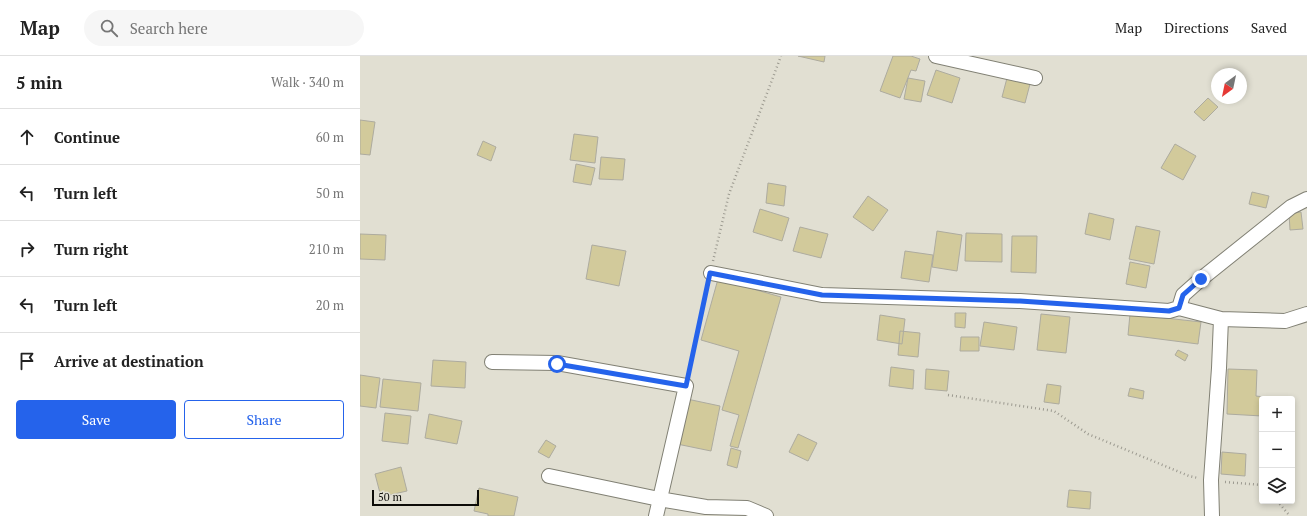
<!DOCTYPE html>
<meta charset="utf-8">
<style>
:root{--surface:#fff;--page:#f6f6f6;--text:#222;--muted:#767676;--line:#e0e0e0;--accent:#2563eb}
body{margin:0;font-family:"PT Serif",serif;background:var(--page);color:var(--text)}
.controls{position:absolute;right:12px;bottom:12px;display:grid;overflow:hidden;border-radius:4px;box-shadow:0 2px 6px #0003}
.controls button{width:36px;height:36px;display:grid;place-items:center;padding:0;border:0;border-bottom:1px solid var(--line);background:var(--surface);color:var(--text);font:20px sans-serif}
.compass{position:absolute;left:851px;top:12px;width:36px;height:36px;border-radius:50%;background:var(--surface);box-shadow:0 2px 6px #0003;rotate:213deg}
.scale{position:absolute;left:12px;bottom:10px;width:107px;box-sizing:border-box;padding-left:4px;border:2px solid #0d0c08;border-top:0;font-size:11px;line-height:14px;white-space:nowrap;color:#0d0c08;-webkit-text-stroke:3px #e1dfd2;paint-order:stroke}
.stop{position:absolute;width:12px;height:12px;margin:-9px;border:3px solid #2563eb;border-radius:50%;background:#fff}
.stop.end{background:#2563eb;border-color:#fff;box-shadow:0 1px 4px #0008}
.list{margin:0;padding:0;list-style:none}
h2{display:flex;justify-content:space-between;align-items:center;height:52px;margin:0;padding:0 16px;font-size:17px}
h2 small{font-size:13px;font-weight:400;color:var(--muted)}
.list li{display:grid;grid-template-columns:26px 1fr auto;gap:12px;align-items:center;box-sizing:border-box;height:56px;padding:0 16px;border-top:1px solid var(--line)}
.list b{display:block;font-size:15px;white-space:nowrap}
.list em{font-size:13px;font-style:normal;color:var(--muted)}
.actions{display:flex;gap:8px;padding:12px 16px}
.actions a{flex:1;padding:9px 0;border:1px solid var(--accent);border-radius:4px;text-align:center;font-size:14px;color:var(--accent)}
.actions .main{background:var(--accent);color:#fff}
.icon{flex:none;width:22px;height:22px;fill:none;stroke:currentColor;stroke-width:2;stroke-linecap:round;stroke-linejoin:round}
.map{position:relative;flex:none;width:947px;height:460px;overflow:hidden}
header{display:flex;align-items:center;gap:24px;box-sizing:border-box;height:56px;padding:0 20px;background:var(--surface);border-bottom:1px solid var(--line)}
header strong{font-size:19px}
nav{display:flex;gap:22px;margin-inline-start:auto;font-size:14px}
.search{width:280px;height:36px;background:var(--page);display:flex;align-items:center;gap:10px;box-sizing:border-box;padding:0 14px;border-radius:22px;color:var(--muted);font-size:15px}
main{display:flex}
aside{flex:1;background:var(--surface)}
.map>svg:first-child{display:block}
.building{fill:#d2ca9b;stroke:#adab9f}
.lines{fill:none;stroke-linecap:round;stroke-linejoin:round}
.minor-casing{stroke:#818074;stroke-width:16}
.path{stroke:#9c9a90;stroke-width:2.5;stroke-dasharray:1 3;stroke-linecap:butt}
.minor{stroke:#fff;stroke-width:14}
.route{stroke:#2563eb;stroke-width:5}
</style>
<header>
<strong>Map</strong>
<div class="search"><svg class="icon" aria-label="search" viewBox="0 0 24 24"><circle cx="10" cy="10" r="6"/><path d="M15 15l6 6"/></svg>Search here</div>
<nav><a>Map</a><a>Directions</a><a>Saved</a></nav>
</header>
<main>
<aside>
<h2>5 min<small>Walk · 340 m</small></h2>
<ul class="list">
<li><svg class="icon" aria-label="ahead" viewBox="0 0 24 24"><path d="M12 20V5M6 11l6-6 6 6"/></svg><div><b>Continue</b></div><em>60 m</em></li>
<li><svg class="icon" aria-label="left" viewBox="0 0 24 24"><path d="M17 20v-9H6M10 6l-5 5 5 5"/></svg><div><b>Turn left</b></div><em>50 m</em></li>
<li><svg class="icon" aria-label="right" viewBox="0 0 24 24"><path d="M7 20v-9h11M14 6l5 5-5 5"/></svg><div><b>Turn right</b></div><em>210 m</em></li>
<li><svg class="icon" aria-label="left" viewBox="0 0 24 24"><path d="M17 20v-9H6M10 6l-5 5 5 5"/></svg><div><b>Turn left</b></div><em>20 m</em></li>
<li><svg class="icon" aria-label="arrive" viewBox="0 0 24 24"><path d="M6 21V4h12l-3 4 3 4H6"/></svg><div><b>Arrive at destination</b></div></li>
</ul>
<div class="actions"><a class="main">Save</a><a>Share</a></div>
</aside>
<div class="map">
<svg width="947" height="460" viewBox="0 0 947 460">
<rect width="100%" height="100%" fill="#e1dfd2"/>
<path class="building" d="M438,0H465L464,6Z
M533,0H551L560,3L556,15L551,14L540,42L520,35Z
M576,14L600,22L592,47L567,39Z
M548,22L565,25L561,46L544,43Z
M647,22L670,28L665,47L642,41Z
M848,42L858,51L844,65L834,56Z
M0,64L15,66L10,99L0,98Z
M214,78L238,81L235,107L210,104Z
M123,85L136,91L131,105L117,99Z
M815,88L836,100L823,124L801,112Z
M241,101L265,103L263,124L239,123Z
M216,108L235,112L231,129L213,126Z
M408,127L426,130L424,150L406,147Z
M892,136L909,140L906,152L889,148Z
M508,140L528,154L513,175L493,161Z
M400,153L429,162L422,185L393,176Z
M941,156L943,173L930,174L929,157Z
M729,157L754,163L750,184L725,178Z
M776,170L800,175L794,208L769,203Z
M440,171L468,178L461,202L433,195Z
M577,175L602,179L597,215L572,211Z
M606,177L642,178V206L605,205Z
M0,178L26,179L25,204L0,203Z
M652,180H677L676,217L651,216Z
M232,189L266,195L259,230L226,223Z
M545,195L573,199L569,226L541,222Z
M770,206L790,210L786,232L766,228Z
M358,223L421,241L378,392L370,390L379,359L362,354L379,295L341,284Z
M595,257H606L605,272L595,271Z
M681,258L710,261L706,297L677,294Z
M770,258L841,266L838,288L768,279Z
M520,259L545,263L542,288L517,284Z
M624,266L657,271L654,294L620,290Z
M540,275L560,277L558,301L538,299Z
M601,281H619V295H600Z
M818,294L828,299L825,305L815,299Z
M73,304L106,306L105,332L71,330Z
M531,311L554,314L553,333L529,330Z
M566,313L589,315L587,335L565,333Z
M868,313L897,314L896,340L904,341V343H902V360L867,358Z
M0,319L20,322L16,352L0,350Z
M23,323L61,327L58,355L20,351Z
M687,328L701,330L699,348L684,346Z
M770,332L784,335L783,343L768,340Z
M327,343L360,350L351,395L317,388Z
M25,357L51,360L48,388L22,385Z
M69,358L102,365L97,388L65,382Z
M438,378L457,387L448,405L429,396Z
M186,384L196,390L189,402L178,396Z
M371,392L381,395L377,412L367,409Z
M862,396L886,398L885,420L861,418Z
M41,411L47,435L21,441L15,418Z
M119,432L158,441L154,460H128V458L114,455Z
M709,434L731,436L730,453L707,451Z"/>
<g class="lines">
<g class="minor-casing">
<path id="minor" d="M576,0L675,22
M351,217L462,239L660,245L809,255L819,252L861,263L925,265L947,258
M819,252L823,239L841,223L931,151L947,143
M132,306L197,307L326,330L296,460
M189,420L299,443L346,451L387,452L406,460
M852,460L851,424L859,312L861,263"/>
</g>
<path class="path" d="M353,205L369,138L421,0
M329,316L348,229
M588,339L694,355L728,378L829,420L838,422
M865,426L902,429
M917,445L930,460"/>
<use href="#minor" class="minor"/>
</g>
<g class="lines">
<path class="route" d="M197,308L326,330L350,217L462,239L660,245L809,255L819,252L823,239L841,223"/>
</g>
</svg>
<div class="controls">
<button>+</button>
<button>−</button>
<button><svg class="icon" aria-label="layers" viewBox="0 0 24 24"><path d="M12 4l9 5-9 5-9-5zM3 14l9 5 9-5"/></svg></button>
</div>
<svg class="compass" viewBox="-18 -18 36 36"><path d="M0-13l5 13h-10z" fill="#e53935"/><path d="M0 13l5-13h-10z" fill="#767676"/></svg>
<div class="scale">50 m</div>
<div class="stop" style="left:197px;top:308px"></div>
<div class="stop end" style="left:841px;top:223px"></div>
</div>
</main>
